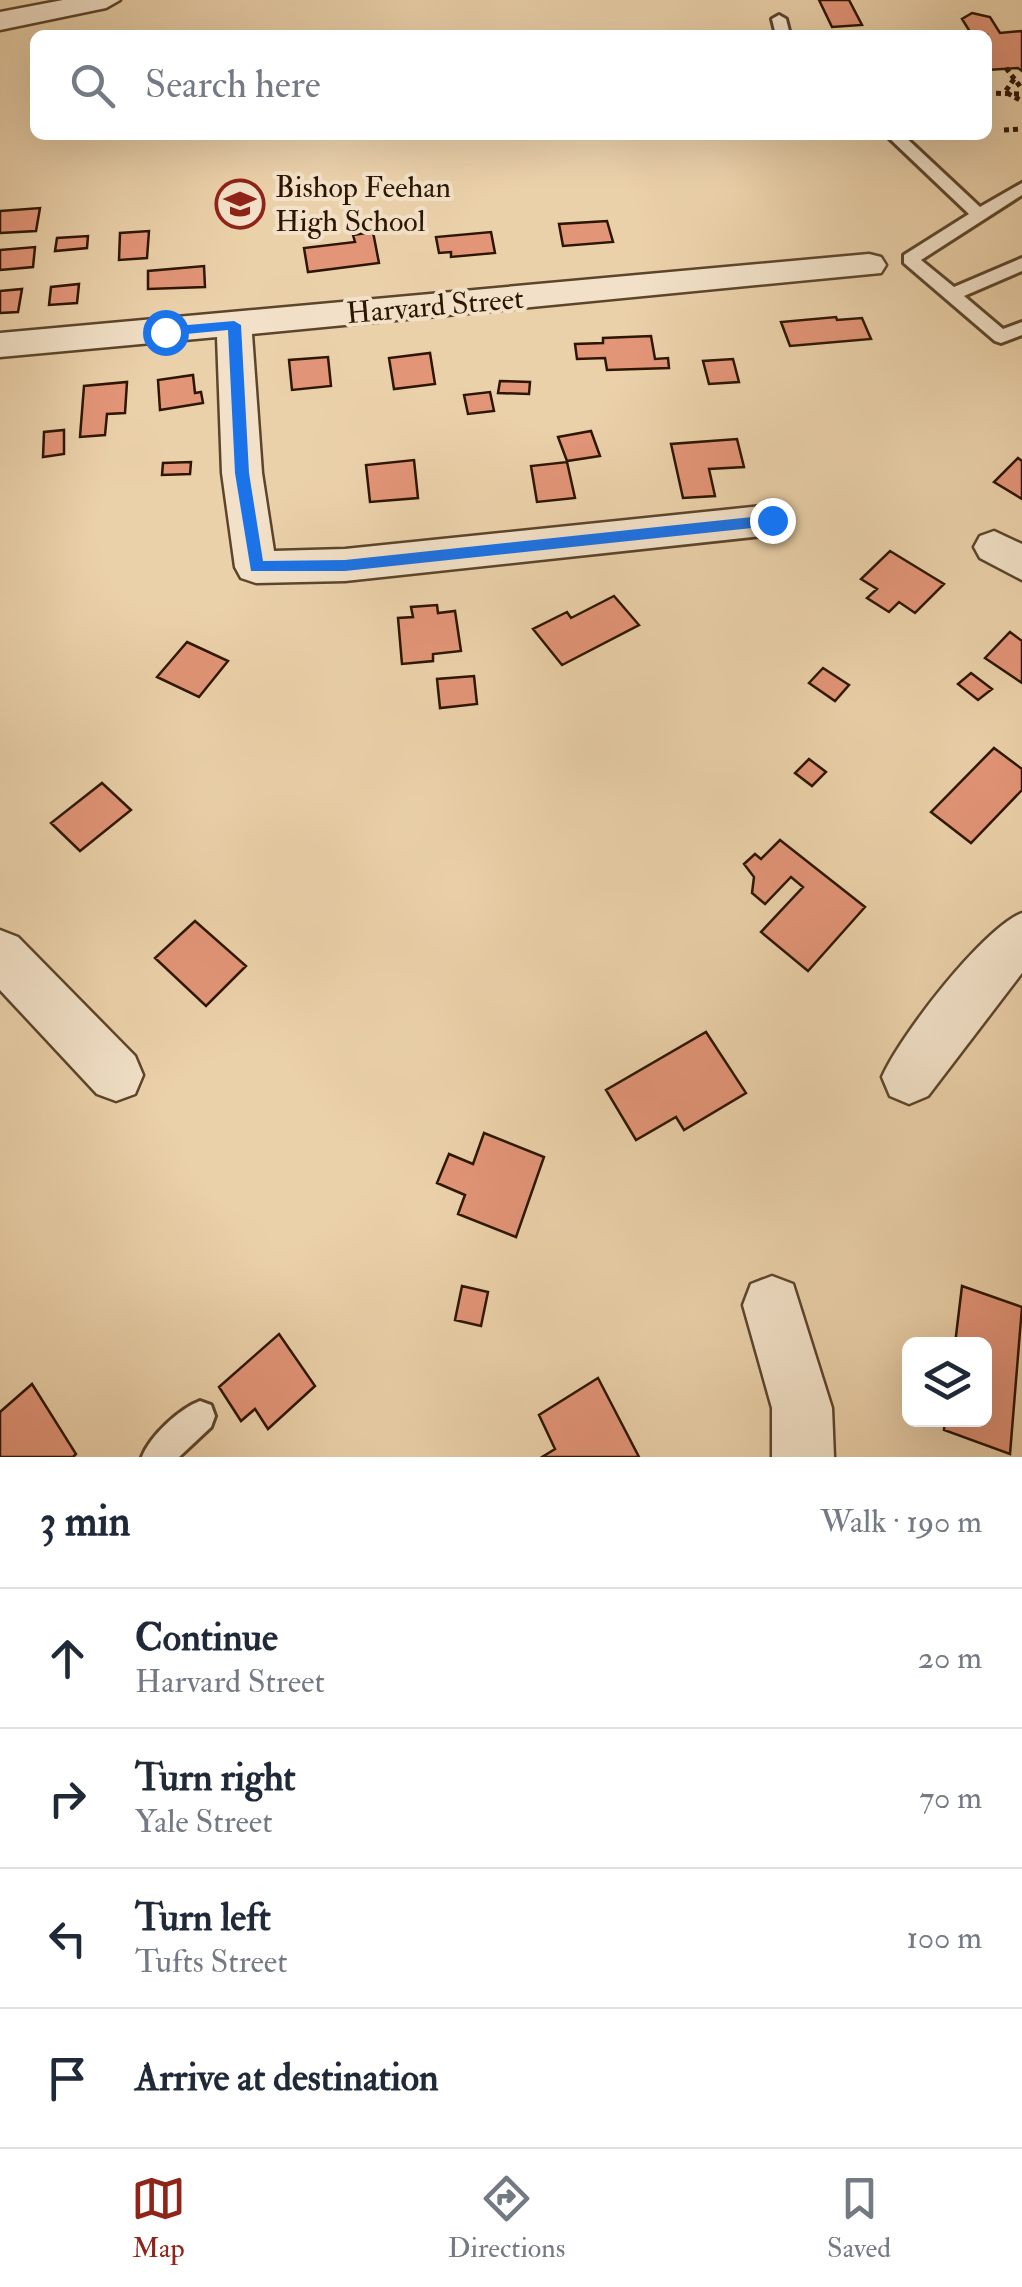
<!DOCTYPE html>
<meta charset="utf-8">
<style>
:root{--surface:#fff;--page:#f2f2f3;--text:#1f2937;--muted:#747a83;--line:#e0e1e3;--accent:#8f2418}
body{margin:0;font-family:"IM FELL Double Pica",serif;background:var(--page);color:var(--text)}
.controls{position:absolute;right:30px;bottom:30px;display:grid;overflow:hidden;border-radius:15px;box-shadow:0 10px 40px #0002}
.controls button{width:90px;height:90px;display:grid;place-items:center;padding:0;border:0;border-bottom:2px solid var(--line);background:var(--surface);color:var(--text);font:50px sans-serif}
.stop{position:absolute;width:30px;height:30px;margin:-22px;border:8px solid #1a73e8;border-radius:50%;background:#fff}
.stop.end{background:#1a73e8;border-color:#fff;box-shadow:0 2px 10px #0008}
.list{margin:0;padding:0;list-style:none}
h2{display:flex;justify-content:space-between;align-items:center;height:130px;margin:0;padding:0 40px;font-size:42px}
h2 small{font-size:32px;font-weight:400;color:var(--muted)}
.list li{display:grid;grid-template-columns:65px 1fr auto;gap:30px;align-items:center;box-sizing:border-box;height:140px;padding:0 40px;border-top:2px solid var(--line)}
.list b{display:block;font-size:38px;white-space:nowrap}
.list p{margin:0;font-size:32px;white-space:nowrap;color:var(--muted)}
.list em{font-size:32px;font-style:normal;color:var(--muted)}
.icon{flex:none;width:55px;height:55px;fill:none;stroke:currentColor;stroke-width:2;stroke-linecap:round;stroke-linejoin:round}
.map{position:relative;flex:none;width:1022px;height:1457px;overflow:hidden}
.search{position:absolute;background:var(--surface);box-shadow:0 10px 40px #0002;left:30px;right:30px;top:30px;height:110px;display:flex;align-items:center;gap:25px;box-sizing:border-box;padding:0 35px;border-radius:15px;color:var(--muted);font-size:38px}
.sheet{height:690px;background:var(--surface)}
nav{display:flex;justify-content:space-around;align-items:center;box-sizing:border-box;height:140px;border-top:2px solid var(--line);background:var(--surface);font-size:28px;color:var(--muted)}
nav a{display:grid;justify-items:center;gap:5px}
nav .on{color:var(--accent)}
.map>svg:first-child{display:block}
.building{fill:#e39578;stroke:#2d1601;stroke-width:2.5}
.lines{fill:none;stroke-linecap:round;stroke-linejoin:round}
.service-casing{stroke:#5c452b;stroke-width:6}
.minor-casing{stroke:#5c452b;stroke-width:5}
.path{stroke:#2d1601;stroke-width:5;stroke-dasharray:5 4;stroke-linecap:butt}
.service{fill:#f2e1c8;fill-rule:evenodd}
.minor{fill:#f2e1c8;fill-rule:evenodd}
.route{fill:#1a73e8}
.labels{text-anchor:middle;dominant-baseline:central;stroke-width:8;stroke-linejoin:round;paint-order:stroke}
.far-poi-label{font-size:30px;fill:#2d1601;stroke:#f2e1c8;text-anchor:start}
.far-street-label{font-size:30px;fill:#2d1601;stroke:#f2e1c8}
</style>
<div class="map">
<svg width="1022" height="1457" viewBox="0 0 1022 1457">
<rect width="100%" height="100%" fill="#ebd1aa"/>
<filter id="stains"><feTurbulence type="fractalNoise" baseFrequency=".002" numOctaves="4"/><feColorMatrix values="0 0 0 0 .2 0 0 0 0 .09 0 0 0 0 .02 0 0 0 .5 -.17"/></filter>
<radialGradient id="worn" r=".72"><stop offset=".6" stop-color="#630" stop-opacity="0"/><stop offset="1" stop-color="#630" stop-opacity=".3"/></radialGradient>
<path class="building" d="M819,0H849L862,25L832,27Z
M972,13L990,17L1000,33L1022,31V71L1018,68L987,70V35H972L962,19Z
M40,208L36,231L0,233V211Z
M607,221L613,242L563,246L559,224Z
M149,231L147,258L119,260L120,233Z
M373,232L379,263L308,272L304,248L355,242L353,235Z
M491,232L495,253L451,257V252L439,253L436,237Z
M88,236L87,248L55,251L57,238Z
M35,247L33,267L0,270V250Z
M204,266L205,287L148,289V271Z
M79,284L77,303L49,305L51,287Z
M22,289L18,312L0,313V291Z
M836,317L837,320L862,318L871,339L790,346L781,322Z
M651,336L655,359L668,358L669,368L607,370L605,358L577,359L575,344L603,343V338Z
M430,353L435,384L394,389L389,358Z
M328,357L331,386L292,390L289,360Z
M733,359L739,382L709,384L703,361Z
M193,375L195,393L201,392L203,403L160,410L158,380Z
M500,381L530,382L529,394L498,393Z
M127,382L125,413L107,414L105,435L80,437L84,386Z
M490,392L494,411L468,414L464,395Z
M64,430V454L43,457L44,432Z
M591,431L600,456L567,461L558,437Z
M737,439L744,467L709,469L715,496L683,498L671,444Z
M1018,458L1022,461V499L994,482Z
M414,460L418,498L370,502L366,465Z
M191,462L190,474L162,475L163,463Z
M567,462L575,498L537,502L531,466Z
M890,551L944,584L915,613L899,602L889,612L867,598L877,589L861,579Z
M614,596L639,625L562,665L533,629L567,612L571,618Z
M437,605L438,613L455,611L461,651L433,654V661L402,664L398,618L413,617L411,607Z
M1010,632L1022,641V683L985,658Z
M187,642L228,661L199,697L157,677Z
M823,668L849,685L835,701L809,683Z
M971,673L992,689L978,700L958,684Z
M474,676L477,704L440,708L437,679Z
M994,748L1022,769V790L971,843L931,812Z
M809,759L826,772L812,786L795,773Z
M102,783L131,810L80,851L51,823Z
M780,840L865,907L808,971L761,932L803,887L791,877L765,904L752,893L754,877L744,864L755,854L761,859Z
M195,921L246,966L206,1006L155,958Z
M706,1032L746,1093L684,1130L676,1117L636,1140L606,1090Z
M484,1133L544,1157L516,1237L458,1214L465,1195L437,1183L449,1154L473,1164Z
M462,1286L488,1292L481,1326L455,1320Z
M962,1286L1022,1307L1010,1454L944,1430L945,1420H984V1344H955Z
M279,1334L315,1386L268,1429L255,1409L241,1421L219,1387Z
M598,1378L639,1457H542L555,1449L539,1415Z
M32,1384L76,1454L73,1457H0V1412Z"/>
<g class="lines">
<g class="service-casing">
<path id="service" d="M779,15L786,19L790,35H776L772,19Z
M886,135H903L980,207L1022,183V195L921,260L954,287L1022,258V271L964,296L1003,329L1022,322V335L1001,343L995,341L904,263V255L969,214Z
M200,1401L211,1405L215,1416L211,1427L179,1457H142C150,1436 179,1409 200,1401Z"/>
</g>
<g class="minor-casing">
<path id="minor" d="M63,0H120L106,8L0,30V12Z
M869,254L881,257L886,265L881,273L252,334L262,473L274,551L345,549L772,505L786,509L792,520L786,531L772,535L345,581L256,583L241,578L235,567L222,473L217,337L0,357V333Z
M994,531L1022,544V580L980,558L974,547L980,536Z
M1022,913V973L928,1096L909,1104L890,1096L882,1077C899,1037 983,928 1022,913Z
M0,930L18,937L135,1056L143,1075L135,1094L116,1101L97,1094L0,990Z
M772,1276L793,1284L832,1408L834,1457H772V1408L743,1305L751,1284Z"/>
</g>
<path class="path" d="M1006,68L1022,89
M1014,79L1005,92L1022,101
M987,93L1022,94
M1004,130L1022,129"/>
<use href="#service" class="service"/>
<use href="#minor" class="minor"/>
</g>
<path class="route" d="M234,321L241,325L249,473L263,561L345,560L772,515L779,520L772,526L345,571H251L235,473L228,330L165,336L159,332L165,327Z"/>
<defs>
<g id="school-ring" transform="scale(2.5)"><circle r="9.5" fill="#f2e1c8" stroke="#8f2418" stroke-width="1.5"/><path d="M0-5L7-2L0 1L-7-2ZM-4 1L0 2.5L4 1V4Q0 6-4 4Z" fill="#8f2418"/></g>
</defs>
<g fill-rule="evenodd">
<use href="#school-ring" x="240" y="204"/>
</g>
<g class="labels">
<g class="far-poi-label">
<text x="275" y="187">Bishop Feehan<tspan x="275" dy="34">High School</tspan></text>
</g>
<g class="far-street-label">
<text transform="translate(435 306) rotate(-5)">Harvard Street</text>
</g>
</g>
<rect width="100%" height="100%" filter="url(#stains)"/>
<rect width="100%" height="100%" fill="url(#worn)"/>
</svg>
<div class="controls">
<button><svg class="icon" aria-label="layers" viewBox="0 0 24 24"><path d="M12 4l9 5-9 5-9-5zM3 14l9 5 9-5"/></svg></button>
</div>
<div class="stop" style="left:165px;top:332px"></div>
<div class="stop end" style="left:772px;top:520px"></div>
<div class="search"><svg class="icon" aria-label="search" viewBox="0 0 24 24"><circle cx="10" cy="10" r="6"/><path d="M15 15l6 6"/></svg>Search here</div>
</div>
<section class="sheet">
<h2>3 min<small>Walk · 190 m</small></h2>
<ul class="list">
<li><svg class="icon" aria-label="ahead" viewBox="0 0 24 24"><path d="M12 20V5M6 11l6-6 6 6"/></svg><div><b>Continue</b><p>Harvard Street</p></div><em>20 m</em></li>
<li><svg class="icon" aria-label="right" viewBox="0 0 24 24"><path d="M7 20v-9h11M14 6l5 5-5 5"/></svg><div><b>Turn right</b><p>Yale Street</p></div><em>70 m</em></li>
<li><svg class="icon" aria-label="left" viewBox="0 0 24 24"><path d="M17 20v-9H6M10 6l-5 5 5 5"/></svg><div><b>Turn left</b><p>Tufts Street</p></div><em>100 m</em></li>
<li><svg class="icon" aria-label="arrive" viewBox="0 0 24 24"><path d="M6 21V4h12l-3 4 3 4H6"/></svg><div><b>Arrive at destination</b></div></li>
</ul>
</section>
<nav>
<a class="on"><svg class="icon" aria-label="map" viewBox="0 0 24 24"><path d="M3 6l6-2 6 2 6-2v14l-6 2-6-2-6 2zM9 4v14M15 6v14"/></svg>Map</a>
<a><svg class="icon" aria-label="directions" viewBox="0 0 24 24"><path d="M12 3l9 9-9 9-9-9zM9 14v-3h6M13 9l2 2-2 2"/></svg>Directions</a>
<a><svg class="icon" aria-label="saved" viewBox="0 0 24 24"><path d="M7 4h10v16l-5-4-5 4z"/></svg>Saved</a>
</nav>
